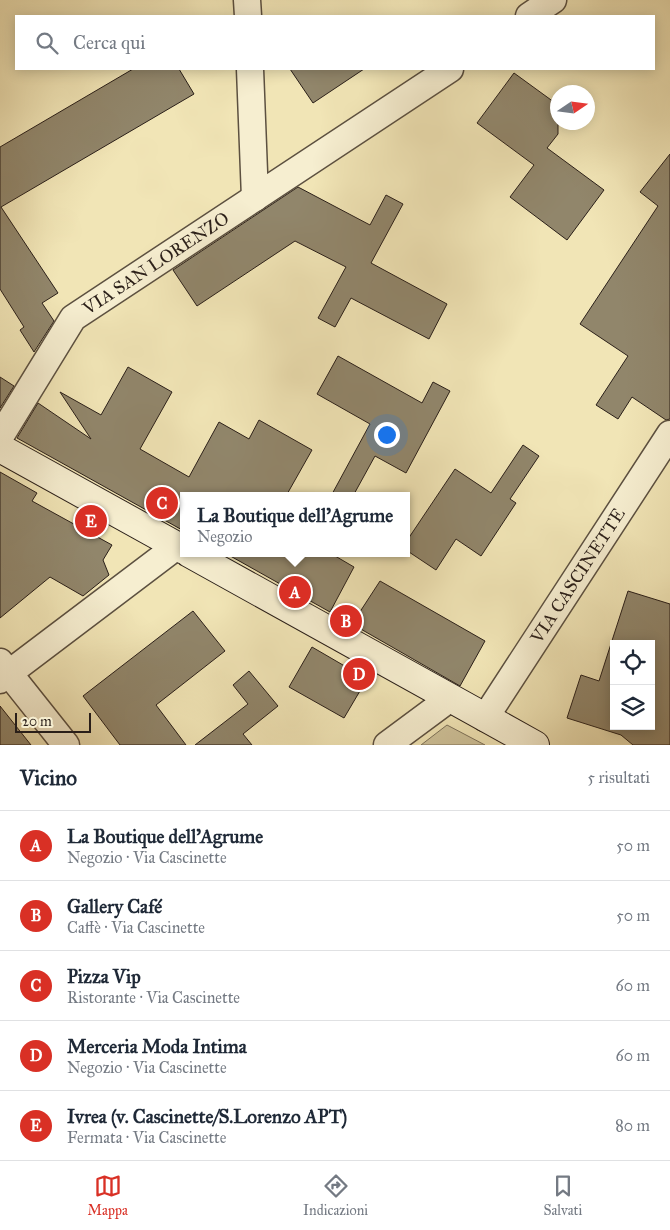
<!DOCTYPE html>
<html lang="it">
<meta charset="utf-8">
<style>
:root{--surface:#fff;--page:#f6f6f7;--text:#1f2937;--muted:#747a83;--line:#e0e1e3;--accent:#d93025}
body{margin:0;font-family:"IM FELL Great Primer",serif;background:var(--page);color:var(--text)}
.controls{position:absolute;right:15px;bottom:15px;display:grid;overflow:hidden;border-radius:0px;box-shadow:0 2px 12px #0003}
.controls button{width:45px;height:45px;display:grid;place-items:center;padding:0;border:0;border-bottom:1px solid var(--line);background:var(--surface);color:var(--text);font:25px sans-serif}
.compass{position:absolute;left:550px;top:85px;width:45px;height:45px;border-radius:50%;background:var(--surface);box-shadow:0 2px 12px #0003;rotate:77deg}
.scale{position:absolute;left:15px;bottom:12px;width:76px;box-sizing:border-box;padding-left:5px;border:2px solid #2a1f19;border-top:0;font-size:14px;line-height:18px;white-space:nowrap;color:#2a1f19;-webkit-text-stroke:4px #f6eed0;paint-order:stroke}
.you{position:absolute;left:386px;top:434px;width:18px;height:18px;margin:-12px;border:4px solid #fff;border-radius:50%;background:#1a73e8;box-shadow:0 0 0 8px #1a73e833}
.badge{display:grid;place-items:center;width:32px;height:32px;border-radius:50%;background:var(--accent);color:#fff;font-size:16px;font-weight:700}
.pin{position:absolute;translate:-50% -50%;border:2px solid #fff;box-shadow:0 1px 5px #0006}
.popup{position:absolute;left:180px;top:492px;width:230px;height:65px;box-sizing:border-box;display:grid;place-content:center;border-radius:0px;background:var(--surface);filter:drop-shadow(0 1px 4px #0005);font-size:16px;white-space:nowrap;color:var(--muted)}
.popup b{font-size:19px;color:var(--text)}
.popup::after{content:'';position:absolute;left:50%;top:100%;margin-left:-10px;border:10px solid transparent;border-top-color:var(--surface)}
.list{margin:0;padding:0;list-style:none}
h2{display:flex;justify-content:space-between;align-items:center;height:65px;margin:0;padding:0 20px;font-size:21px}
h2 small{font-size:16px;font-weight:400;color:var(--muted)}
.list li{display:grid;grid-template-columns:32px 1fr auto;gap:15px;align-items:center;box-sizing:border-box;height:70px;padding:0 20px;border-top:1px solid var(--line)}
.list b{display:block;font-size:19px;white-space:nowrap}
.list p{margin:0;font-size:16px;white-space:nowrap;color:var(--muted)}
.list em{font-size:16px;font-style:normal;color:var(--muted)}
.icon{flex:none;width:28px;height:28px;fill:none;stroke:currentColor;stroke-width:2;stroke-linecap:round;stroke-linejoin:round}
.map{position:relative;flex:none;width:670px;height:745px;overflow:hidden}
.search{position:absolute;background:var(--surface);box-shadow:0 2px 12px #0003;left:15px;right:15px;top:15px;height:55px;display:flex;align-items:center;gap:12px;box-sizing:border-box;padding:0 18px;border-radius:0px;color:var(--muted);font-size:19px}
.sheet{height:415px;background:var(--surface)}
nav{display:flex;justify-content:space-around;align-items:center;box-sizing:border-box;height:70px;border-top:1px solid var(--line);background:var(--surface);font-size:14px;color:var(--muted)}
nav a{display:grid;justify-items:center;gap:2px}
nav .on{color:var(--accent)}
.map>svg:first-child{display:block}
.green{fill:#cfc39b;stroke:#7c715a}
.building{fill:#91866b;stroke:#2a1f19;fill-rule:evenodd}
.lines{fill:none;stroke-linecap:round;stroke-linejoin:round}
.minor-casing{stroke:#5c5040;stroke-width:29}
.secondary-casing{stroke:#2a1f19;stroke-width:30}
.minor{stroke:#f6eed0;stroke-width:26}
.secondary{stroke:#f6eed0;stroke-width:28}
.labels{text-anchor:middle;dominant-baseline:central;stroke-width:5;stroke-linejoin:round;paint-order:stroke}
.street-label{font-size:18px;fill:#2a1f19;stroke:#f6eed0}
</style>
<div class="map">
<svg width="670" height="745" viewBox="0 0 670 745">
<rect width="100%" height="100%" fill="#f1e5b6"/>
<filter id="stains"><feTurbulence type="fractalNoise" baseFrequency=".004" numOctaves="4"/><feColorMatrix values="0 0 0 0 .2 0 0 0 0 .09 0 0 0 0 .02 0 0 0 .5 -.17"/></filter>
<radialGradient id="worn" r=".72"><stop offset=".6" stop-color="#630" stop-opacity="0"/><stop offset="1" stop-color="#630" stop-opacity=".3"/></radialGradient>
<path class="green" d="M447,725L485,745H421Z"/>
<path class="building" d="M133,69H179L194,94L1,207L58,293L42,303L54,321L34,352L20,330L24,327L0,289V147Z
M290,69H364L313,103Z
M514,73L558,105V134L547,148L604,190L567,240L510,197L534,165L477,123Z
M670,154V419L666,420L632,397L618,419L596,405L628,356L580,324L658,206L640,192Z
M298,187L370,225L386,195L403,204L371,263L447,304L429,339L351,298L335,327L318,318L346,267L295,241L197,306L173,270Z
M338,356L422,403L433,382L450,391L406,473L375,456L353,496H331L370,424L317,394Z
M128,367L172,392L140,449L189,477L219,422L249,439L259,420L312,450L286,496H184V531L17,438L38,403L91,439L60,392L101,415Z
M0,377L14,386L0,408Z
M523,445L539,456L510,499L516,503L481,556L456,539L436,570L406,550V542L455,469L491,493Z
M0,472L37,493L32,501L112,545L103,560L109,575L83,596L50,577L0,618Z
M225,553H330L354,567L330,612Z
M380,581L485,641L460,686L352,624Z
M628,591L670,604V745H633L621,735L567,718L581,675L599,681ZM614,644H651V726H614Z
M193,611L225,651L156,705L186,745H120L83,696Z
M312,647L367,679L344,718L289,687Z
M249,671L278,706L243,734L252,745H195L248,704L233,685Z
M0,706L31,745H0Z"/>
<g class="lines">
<g class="minor-casing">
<g id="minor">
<path d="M247,0L248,16"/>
<path d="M529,16L553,0"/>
<path d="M250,69L255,198"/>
<path id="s1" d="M0,437L73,318L450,69"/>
<path d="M0,662L66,745"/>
<path d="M0,680L177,546"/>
<path id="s2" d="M485,718L670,434"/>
<path d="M387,745L449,699"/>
</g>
</g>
<g class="secondary-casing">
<path id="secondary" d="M0,448L184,550
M189,553L535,745"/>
</g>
<use href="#minor" class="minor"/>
<use href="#secondary" class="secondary"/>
</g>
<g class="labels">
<g class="street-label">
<text stroke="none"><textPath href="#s1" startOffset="239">VIA SAN LORENZO</textPath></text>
<text stroke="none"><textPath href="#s2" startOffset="170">VIA CASCINETTE</textPath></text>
</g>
</g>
<rect width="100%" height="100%" filter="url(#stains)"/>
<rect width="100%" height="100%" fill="url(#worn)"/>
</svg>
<div class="controls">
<button><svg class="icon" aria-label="locate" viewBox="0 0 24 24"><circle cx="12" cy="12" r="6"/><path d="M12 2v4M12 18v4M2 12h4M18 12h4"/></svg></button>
<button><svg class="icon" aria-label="layers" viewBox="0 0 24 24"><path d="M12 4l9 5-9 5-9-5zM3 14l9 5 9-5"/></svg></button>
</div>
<svg class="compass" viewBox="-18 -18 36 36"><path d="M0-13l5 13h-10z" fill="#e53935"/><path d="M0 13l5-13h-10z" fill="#747a83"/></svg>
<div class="scale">20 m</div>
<div class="you"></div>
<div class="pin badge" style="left:295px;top:592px">A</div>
<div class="popup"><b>La Boutique dell'Agrume</b>Negozio</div>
<div class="pin badge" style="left:346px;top:621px">B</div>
<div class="pin badge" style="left:162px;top:503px">C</div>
<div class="pin badge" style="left:359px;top:674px">D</div>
<div class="pin badge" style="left:91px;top:521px">E</div>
<div class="search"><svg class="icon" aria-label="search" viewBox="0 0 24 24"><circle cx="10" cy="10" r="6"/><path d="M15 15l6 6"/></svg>Cerca qui</div>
</div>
<section class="sheet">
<h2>Vicino<small>5 risultati</small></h2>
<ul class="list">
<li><span class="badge">A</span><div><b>La Boutique dell'Agrume</b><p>Negozio · Via Cascinette</p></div><em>50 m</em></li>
<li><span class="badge">B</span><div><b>Gallery Café</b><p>Caffè · Via Cascinette</p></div><em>50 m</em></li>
<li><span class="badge">C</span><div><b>Pizza Vip</b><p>Ristorante · Via Cascinette</p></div><em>60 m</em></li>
<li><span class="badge">D</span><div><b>Merceria Moda Intima</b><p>Negozio · Via Cascinette</p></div><em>60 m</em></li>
<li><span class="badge">E</span><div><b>Ivrea (v. Cascinette/S.Lorenzo APT)</b><p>Fermata · Via Cascinette</p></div><em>80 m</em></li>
</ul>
</section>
<nav>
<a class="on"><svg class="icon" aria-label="map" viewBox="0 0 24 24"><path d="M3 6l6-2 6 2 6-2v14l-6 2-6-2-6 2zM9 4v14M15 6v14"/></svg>Mappa</a>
<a><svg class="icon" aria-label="directions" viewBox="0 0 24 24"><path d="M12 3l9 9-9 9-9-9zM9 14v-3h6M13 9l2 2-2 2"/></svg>Indicazioni</a>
<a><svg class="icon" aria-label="saved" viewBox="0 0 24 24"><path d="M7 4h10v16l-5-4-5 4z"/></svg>Salvati</a>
</nav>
